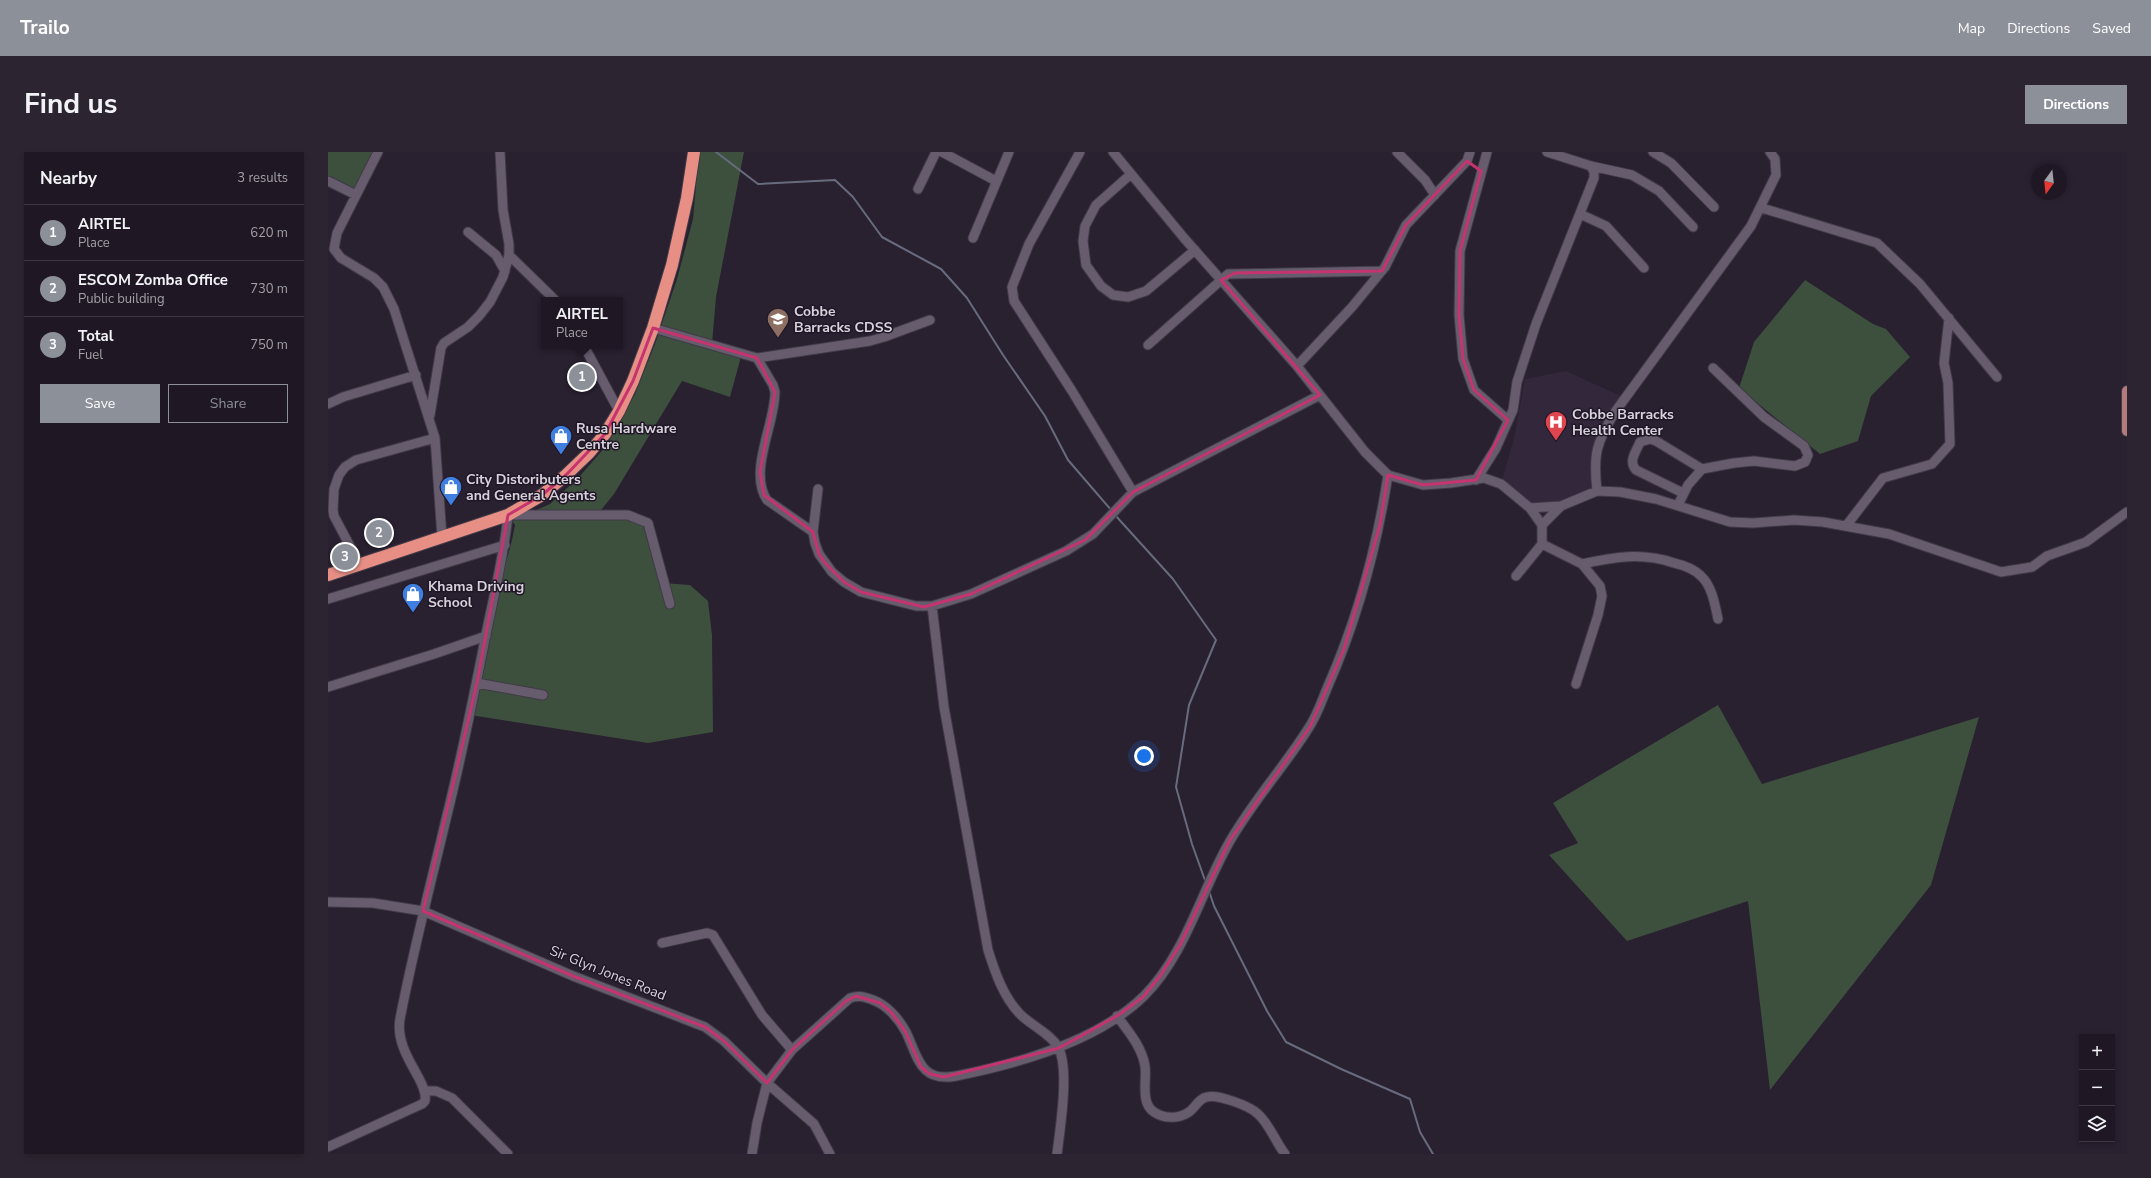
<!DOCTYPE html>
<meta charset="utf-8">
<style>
:root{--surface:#1f1824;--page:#2c2531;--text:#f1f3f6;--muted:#a1a0a6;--line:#3c3741;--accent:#8c9099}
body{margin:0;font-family:"Nunito Sans",sans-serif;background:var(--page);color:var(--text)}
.controls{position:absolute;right:12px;bottom:12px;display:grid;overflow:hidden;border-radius:0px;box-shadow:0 2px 6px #0003}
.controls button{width:36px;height:36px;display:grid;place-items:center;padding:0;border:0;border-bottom:1px solid var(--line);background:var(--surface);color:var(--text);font:20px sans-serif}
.compass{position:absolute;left:1703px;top:12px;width:36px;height:36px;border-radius:50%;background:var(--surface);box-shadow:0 2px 6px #0003;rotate:195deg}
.you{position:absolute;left:816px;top:604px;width:14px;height:14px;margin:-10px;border:3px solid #fff;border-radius:50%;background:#1a73e8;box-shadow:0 0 0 6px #1a73e833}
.badge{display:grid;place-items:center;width:26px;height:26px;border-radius:50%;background:var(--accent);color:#fff;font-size:13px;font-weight:700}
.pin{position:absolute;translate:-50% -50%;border:2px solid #fff;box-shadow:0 1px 4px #0006}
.popup{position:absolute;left:213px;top:145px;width:82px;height:52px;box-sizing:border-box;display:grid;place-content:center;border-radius:0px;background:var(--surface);filter:drop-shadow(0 1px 3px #0005);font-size:13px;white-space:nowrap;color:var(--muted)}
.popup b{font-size:15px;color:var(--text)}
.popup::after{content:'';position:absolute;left:50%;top:100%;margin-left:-8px;border:8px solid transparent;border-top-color:var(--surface)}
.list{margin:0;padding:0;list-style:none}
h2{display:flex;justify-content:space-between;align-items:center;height:52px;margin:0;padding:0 16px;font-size:17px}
h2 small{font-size:13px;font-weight:400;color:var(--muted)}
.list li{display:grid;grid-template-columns:26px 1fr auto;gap:12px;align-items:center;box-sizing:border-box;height:56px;padding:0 16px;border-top:1px solid var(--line)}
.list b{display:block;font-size:15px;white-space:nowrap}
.list p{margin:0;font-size:13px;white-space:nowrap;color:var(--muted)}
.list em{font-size:13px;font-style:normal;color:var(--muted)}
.actions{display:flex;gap:8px;padding:12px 16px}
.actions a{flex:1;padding:9px 0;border:1px solid var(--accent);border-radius:0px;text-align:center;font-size:14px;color:var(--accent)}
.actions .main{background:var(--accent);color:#fff}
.icon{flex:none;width:22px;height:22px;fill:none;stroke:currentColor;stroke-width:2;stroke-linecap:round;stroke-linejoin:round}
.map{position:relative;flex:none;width:1799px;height:1002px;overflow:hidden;border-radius:0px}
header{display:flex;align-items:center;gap:24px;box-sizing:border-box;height:56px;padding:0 20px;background:var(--accent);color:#fff}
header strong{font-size:19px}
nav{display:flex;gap:22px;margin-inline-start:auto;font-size:14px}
.intro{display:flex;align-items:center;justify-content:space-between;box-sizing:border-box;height:96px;padding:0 24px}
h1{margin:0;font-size:28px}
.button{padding:10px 18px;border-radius:0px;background:var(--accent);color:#fff;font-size:14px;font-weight:700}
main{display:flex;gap:24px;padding:0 24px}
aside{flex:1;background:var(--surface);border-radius:0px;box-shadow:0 2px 6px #0003}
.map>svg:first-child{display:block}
.built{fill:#33273c}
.green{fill:#3d4f3d}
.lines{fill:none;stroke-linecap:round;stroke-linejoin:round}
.stream{stroke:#666c7e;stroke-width:2}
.minor-casing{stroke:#413a47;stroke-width:11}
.major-casing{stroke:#413a47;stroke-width:12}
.highway-casing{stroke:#413a47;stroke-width:14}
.minor{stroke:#665c6e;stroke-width:9}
.major{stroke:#b37b7c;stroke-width:10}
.highway{stroke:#e78f85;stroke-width:12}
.marked{fill:none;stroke:#c5346e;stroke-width:3;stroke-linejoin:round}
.labels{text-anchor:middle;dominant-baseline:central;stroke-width:3;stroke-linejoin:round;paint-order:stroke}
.poi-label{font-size:14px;font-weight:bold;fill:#d7d1dc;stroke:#201726;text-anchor:start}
.street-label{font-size:14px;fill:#d7d1dc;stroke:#201726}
</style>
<header>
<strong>Trailo</strong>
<nav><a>Map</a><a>Directions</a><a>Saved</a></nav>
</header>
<div class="intro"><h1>Find us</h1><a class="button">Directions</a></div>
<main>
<aside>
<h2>Nearby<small>3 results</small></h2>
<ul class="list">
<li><span class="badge">1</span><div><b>AIRTEL</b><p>Place</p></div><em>620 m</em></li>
<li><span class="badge">2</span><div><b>ESCOM Zomba Office</b><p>Public building</p></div><em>730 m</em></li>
<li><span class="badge">3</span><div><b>Total</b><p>Fuel</p></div><em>750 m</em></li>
</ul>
<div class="actions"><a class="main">Save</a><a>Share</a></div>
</aside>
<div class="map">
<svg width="1799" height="1002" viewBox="0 0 1799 1002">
<rect width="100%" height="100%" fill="#292030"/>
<path class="built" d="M1238,219L1293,244L1294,251L1269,295V339L1233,354L1202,356L1173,332L1186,286L1197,227Z"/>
<path class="green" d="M0,0H50L28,43L0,29Z
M371,0H416L388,145L384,192L414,201L402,245L354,229L286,342L273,358L320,371L335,431L362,433L380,449L384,483L385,580L320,591L142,563L158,484L184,388L187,373L180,363L190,366L222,352L251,325L279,293L307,242L327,192L349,127L365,67Z
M1477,128L1545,172L1558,177L1582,205L1543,244L1530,289L1492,302L1411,236L1426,190Z
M1390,553L1434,632L1651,565L1603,733L1442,938L1420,749L1299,789L1221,703L1250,691L1225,651Z"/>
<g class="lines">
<path class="stream" d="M388,0L430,32L507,28L525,45L554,85L613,117L639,146L675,203L717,264L740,308L784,359
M787,363L845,427L888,488L861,553L848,635L864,692L878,731
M881,739L886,754L939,859L958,890L1013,917L1082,947L1092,980L1105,1002"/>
<g class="minor-casing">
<path id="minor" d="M50,0L9,81L6,97L13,106L46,126L55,135L66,157L107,286L114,385
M614,0L668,29
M752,0L701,92L684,135L686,149L744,239L805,340
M785,0L856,86L969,214L1037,300L1060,323L1095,333L1123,331L1156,326L1173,332L1202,356L1214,373V392L1188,424
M1069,0L1097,28L1107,43
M1159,0L1132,99L1131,163L1135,207L1146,238L1180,268
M1325,0L1343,11L1386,55
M1263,14L1304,23L1331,39L1365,75
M803,22L768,53L757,74L755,89L758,113L773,134L785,143L800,145L818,139L867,98
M0,29L28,43
M590,37L608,0
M1434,56L1549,91L1592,132L1669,225
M1252,62L1278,74L1316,116
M140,80L168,103L177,119
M645,86L681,0
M181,103L227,148
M325,176L429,206L542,189L556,185L602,168
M820,193L900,122L1054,119
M256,194L291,259
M429,206L445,233L447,240C447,272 420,320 439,348L485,380
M969,214L1024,155L1057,115L1078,73L1139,9L1142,0
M0,252L15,245L88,223
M102,263L113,196L116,191L140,175L151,164L162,150L175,125L181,103V92L175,58L172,0
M1148,328L1168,296L1185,258L1189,230L1208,172L1266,26V20L1263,14L1219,0
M490,337L485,380L487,391L491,402L504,420L516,430L533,440L588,454H604L643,442L738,399L765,382L805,340L992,243
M1269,339C1265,303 1268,291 1287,260L1423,74L1448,23L1447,7L1442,0
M1355,341L1308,318C1300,309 1308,300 1312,290L1322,287L1328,289L1374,317
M1350,353L1360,333L1374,317L1406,311L1426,309L1467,314L1477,310L1480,303L1476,294L1436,265L1385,216
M1202,356L1233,354L1269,339L1292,340L1328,347L1402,370L1425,371L1466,368L1495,370L1561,382L1673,420L1704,415L1719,404L1758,390L1799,360
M1214,373L1233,354
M1518,374L1555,326L1604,312L1622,292L1620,231L1616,211L1621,166
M1214,392L1254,412L1272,434L1274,444L1270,463L1248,532
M1254,412C1286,405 1314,400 1346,411C1355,413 1366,417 1373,424C1384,434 1387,453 1390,467
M32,413L6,364L5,358L6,337L11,323L17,315L28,308L107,286
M0,447L177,393
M604,454L616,555L660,798C667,820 675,844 691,861C702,873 722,881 730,895C742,916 732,977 729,1002
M149,531L215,543
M0,535L106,502L158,484
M0,750L45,751L95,759L245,824L377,875L396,889L439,931L486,972L502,1002
M334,791L379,781L385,783L434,863L464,898
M789,864C800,879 814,895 817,914C819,928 812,951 826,960C836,967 851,967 861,960C867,956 871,946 879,945C890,942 922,954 930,962C942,973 947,989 957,1002
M96,939H108L124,946L180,1002
M0,995L94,952L97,949C101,929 66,901 72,867C85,799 103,731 119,663C134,603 146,543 158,482C166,443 176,403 180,363H300L320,371L342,452
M424,1002L429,971L439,931L464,898L522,846C531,843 537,845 545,848C559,853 571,867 578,880C590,905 592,931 628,924C689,912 770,889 816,844C858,802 873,739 902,689C925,649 956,615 980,577C989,564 994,548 1000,534C1029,468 1049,394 1060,323"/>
</g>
<g class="major-casing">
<path id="major" d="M1799,239V279"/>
</g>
<g class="highway-casing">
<path id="highway" d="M0,423L180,363L214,343L238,323L261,301L277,282L291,259L305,229L325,176L344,113L359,46L366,0"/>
</g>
<use href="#minor" class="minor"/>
<use href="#major" class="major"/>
<use href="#highway" class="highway"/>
</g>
<path class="marked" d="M1139,9L1153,19L1132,99L1131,163L1135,207L1146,238L1180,268L1148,328L1095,333L1060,323L1052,373L1016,497L982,575L902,688L852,793L832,824L815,845L789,864L731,896L616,925L602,922L593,915L577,879L563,860L552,851L528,844L518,849L464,898L439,931L396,889L377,875L245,824L95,759L149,531L180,363L214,343L238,323L277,282L305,229L325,176L429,206L447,240L432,320L436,343L485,380L491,402L497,411L516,430L533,440L596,455L643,442L757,388L805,340L992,243L893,128L907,121L1054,119L1078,73Z"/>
<defs>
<g id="school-pin" transform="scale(1.15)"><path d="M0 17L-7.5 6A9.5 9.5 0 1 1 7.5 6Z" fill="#8d6e63" stroke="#201726"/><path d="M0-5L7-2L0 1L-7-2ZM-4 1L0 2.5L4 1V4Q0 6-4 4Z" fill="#fff"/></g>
<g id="hospital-pin" transform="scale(1.15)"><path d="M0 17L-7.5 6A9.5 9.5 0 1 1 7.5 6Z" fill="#e0444e" stroke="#201726"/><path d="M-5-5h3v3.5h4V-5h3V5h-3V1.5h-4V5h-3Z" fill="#fff"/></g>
<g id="shop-pin" transform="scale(1.15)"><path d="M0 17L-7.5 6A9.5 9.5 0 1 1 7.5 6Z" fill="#3f7fe0" stroke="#201726"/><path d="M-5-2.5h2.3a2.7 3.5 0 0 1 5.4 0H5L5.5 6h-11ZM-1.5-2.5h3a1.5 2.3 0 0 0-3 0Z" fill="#fff"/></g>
</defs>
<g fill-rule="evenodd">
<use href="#school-pin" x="450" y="167"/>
<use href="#hospital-pin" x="1228" y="270"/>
<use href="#shop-pin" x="233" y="284"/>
<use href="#shop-pin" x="123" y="335"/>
<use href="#shop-pin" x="85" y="442"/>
</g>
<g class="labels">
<g class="poi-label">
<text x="466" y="159">Cobbe<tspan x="466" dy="16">Barracks CDSS</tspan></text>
<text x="1244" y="262">Cobbe Barracks<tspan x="1244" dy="16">Health Center</tspan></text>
<text x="248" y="276">Rusa Hardware<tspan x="248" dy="16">Centre</tspan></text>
<text x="138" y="327">City Distoributers<tspan x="138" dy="16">and General Agents</tspan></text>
<text x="100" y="434">Khama Driving<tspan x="100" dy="16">School</tspan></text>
</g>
<g class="street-label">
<text transform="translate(280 821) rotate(22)">Sir Glyn Jones Road</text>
</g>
</g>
</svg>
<div class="controls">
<button>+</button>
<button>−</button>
<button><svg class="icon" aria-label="layers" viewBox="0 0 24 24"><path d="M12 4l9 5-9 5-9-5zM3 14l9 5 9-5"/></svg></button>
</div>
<svg class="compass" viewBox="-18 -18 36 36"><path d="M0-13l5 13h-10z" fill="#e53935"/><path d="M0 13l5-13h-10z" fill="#a1a0a6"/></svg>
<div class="you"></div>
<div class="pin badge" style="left:254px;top:225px">1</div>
<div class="popup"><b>AIRTEL</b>Place</div>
<div class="pin badge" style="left:51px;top:381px">2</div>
<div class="pin badge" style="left:17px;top:405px">3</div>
</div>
</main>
